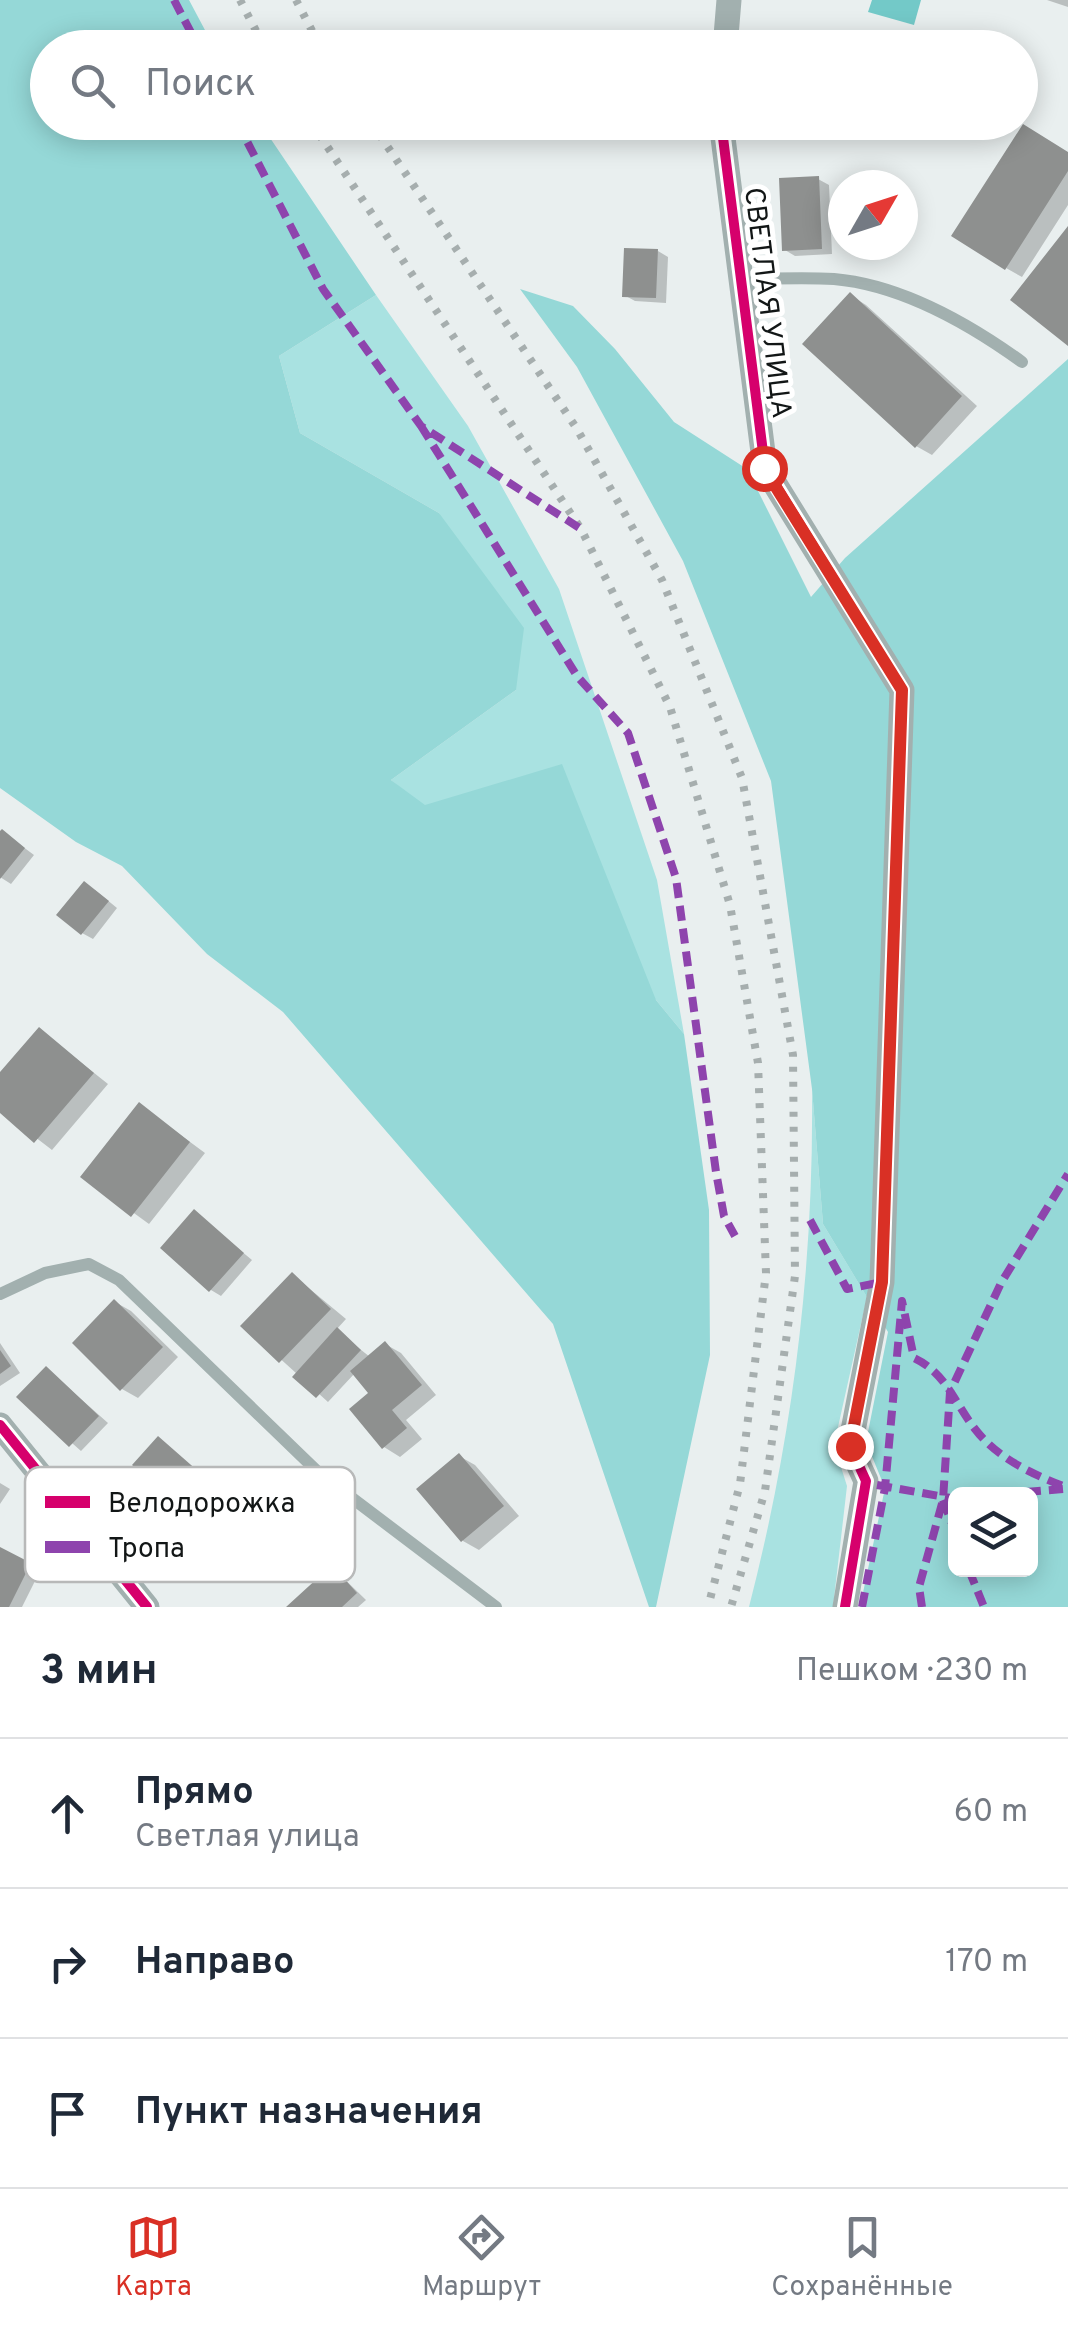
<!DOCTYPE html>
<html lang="ru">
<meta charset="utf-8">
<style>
:root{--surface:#fff;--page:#f2f2f3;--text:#1f2937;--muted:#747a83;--line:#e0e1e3;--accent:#d93025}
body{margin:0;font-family:Overpass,sans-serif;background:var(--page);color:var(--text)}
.controls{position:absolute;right:30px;bottom:30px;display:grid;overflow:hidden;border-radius:15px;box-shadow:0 5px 25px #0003}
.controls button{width:90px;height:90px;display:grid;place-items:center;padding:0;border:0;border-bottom:2px solid var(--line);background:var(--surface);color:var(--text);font:50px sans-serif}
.compass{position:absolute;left:828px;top:170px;width:90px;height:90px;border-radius:50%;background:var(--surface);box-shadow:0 5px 25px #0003;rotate:51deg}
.stop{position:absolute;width:30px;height:30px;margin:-22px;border:8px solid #d93025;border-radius:50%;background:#fff}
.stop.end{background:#d93025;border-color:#fff;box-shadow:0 2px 10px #0008}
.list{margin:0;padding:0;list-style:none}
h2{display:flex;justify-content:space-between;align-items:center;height:130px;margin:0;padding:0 40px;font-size:42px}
h2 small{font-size:32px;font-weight:400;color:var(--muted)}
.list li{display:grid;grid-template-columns:65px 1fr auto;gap:30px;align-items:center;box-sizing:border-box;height:150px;padding:0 40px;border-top:2px solid var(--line)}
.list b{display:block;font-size:38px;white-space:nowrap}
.list p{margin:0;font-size:32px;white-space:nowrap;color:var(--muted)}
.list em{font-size:32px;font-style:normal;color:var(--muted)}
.icon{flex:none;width:55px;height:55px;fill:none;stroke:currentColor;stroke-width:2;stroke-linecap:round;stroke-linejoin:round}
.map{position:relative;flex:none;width:1068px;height:1607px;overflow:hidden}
.search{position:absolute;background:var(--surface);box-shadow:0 5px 25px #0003;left:30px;right:30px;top:30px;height:110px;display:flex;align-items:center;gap:25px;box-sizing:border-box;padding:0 35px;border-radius:55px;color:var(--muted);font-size:38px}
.sheet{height:580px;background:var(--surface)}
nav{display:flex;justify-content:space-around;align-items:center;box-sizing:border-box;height:140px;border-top:2px solid var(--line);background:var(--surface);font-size:28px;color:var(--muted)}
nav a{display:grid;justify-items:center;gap:5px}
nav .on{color:var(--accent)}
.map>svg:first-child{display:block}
.green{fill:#a9e2e1}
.forest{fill:#95d8d7;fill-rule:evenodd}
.water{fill:#73c9c8}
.shadow{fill:#0003}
.building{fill:#8e908f}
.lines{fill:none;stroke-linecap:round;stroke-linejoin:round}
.service{stroke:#a2b0af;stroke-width:12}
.minor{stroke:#a2b0af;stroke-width:25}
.rail{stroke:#a6aeae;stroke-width:8;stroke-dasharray:5 10;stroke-linecap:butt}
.quiet{stroke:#8e44ad;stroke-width:8;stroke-dasharray:15 8;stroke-linecap:butt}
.cycleway-casing{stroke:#fff;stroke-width:16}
.cycleway{stroke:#d6006c;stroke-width:10}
.route{stroke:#d93025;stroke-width:12}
.labels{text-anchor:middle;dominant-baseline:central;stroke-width:10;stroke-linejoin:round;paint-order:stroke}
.street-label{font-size:28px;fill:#121616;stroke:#fff}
.key{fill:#fff;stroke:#b8b9b9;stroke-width:2.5}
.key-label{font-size:28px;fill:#121616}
</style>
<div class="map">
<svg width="1068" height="1607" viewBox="0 0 1068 1607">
<rect width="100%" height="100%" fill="#e9efef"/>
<path class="green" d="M376,295L468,426L559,589L657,880L684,1034L656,1000L391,780L516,690L439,513L300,433L279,356Z
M812,1089L823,1224L867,1297L834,1445L847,1486L833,1607H749C793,1436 814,1266 812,1089Z"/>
<path class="forest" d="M0,0H189L214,47L48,48V122L260,123L376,295L279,356L300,433L439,513L524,628L516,690L391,780L425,805L562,764L656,1000L684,1034L709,1210L710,1355L656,1607H649L553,1324L283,1012L207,954L122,866L76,842L0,788Z
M520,289L573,306L615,349L674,422L747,469L811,597L845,558L1068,359V1607H860L885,1488L866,1442L888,1332L823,1224L812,1089L771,781L683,561L577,367ZM956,1494H1030V1570H956Z"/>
<path class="water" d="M872,0H921L914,25L868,12Z"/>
<path class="shadow" d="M1047,0H1068V7Z
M1068,154V205L1022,277L1006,268Z
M818,179L829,185L832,254L795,256L785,250Z
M658,251L668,257L666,303L635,301L624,295Z
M850,295L866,305L977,406L932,455L916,446Z
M3,832L34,855L11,884L0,877Z
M95,890L117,908L93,939L82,933Z
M40,1030L108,1084L52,1150L0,1110V1076Z
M140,1105L205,1153L149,1224L83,1176Z
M195,1213L252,1260L221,1296L211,1290Z
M293,1275L346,1319L336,1330L370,1357L385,1344L401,1353L436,1395L406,1420L422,1439L400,1457L384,1447L352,1409L372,1393L355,1373L328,1402L244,1326Z
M115,1302L131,1311L178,1357L138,1398L122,1389Z
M0,1343L20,1373L0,1386Z
M47,1369L108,1423L81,1451L20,1397Z
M158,1439L215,1486L193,1512L183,1506Z
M459,1456L475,1465L519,1516L479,1550L463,1541Z
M0,1483L10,1489L0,1504Z
M0,1550L40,1571L22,1607H0Z
M333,1568L366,1600L358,1607H290Z"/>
<path class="building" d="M1023,124L1068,152V171L1005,270L951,236Z
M819,176L822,249L782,251L779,178Z
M1068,226V346L1010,300Z
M624,248L658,249L656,298L622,297Z
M850,292L962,396L915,448L802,344Z
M2,829L25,848L0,879V831Z
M84,881L109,901L81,935L56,915Z
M39,1027L94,1073L34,1143L0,1113V1072Z
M139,1102L190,1142L131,1217L80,1177Z
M194,1209L244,1253L209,1292L160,1248Z
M292,1272L331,1309L279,1363L240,1326Z
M114,1299L163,1347L120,1391L72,1343Z
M337,1327L361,1350L316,1398L292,1377Z
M385,1341L422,1385L392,1410L407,1428L382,1449L349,1409L368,1393L350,1371Z
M0,1350L11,1366L0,1374Z
M46,1366L99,1416L69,1447L16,1397Z
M158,1436L207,1479L181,1508L132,1465Z
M459,1453L504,1506L461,1542L416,1489Z
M0,1547L31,1563L9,1607H0Z
M332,1565L357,1593L342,1607H286Z"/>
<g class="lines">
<path class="service" d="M741,279C771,279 803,277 834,279C902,285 968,323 1022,362
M0,1294L45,1273L89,1264L119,1280L319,1473L496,1607"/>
<path class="minor" d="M725,48L729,0
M721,122L765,468L902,690L882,1282L850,1446L866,1481L845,1607
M0,1425L147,1607"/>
<path class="rail" d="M240,0L265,48
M296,0L321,48
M311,122L581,529L670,707L730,905L758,1063L766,1273L740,1484L708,1607
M371,122L577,429L662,580L742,778L793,1055L795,1276L765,1491L731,1607"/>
<path class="quiet" d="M174,0L199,48
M237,122L323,289L421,426L581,529
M421,426L577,676L628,733L676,878L716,1172L724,1216L735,1236
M810,1220L847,1289L882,1282
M877,1485L956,1499
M1003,1494L1063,1489
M943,1500L956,1534
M969,1570L984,1607
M862,1607L885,1488L902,1301L914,1358C946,1373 954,1402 975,1429C998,1459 1034,1475 1068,1488
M922,1607L919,1587L943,1500L950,1392L1001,1283L1068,1174"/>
<g class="cycleway-casing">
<path id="cycleway" d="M721,122L765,468L902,690L882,1282L850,1446L866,1481L845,1607
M0,1425L147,1607"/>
</g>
<use href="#cycleway" class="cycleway"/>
</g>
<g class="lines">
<path class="route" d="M764,468L902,690L882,1282L850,1446"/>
</g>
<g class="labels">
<g class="street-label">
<text transform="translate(766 303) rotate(83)">СВЕТЛАЯ УЛИЦА</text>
</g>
</g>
<rect x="25" y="1467" width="330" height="115" rx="15" class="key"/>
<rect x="45" y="1496" width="45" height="12" fill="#d6006c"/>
<rect x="45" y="1541" width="45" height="12" fill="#8e44ad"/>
<g class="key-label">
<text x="108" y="1512">Велодорожка</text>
<text x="108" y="1557">Тропа</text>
</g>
</svg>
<div class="controls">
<button><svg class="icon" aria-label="layers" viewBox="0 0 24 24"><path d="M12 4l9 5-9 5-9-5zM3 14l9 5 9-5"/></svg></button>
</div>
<svg class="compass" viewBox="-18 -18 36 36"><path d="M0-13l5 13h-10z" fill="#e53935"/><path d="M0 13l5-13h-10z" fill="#747a83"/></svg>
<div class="stop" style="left:764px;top:468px"></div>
<div class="stop end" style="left:850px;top:1446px"></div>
<div class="search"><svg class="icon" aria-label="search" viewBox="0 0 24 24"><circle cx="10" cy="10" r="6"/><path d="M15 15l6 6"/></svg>Поиск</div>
</div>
<section class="sheet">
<h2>3 мин<small>Пешком · 230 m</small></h2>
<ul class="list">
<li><svg class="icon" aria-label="ahead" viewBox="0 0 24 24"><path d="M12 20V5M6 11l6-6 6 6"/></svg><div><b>Прямо</b><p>Светлая улица</p></div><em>60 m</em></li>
<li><svg class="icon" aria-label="right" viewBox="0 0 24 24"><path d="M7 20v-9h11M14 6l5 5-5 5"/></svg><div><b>Направо</b></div><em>170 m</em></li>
<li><svg class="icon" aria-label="arrive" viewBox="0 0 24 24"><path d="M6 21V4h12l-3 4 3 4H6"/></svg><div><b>Пункт назначения</b></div></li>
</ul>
</section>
<nav>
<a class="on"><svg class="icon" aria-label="map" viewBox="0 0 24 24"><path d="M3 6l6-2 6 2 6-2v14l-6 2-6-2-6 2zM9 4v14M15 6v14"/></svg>Карта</a>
<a><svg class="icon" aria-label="directions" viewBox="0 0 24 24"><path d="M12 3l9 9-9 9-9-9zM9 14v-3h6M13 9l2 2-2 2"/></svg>Маршрут</a>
<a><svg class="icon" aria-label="saved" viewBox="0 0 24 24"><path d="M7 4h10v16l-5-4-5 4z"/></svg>Сохранённые</a>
</nav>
